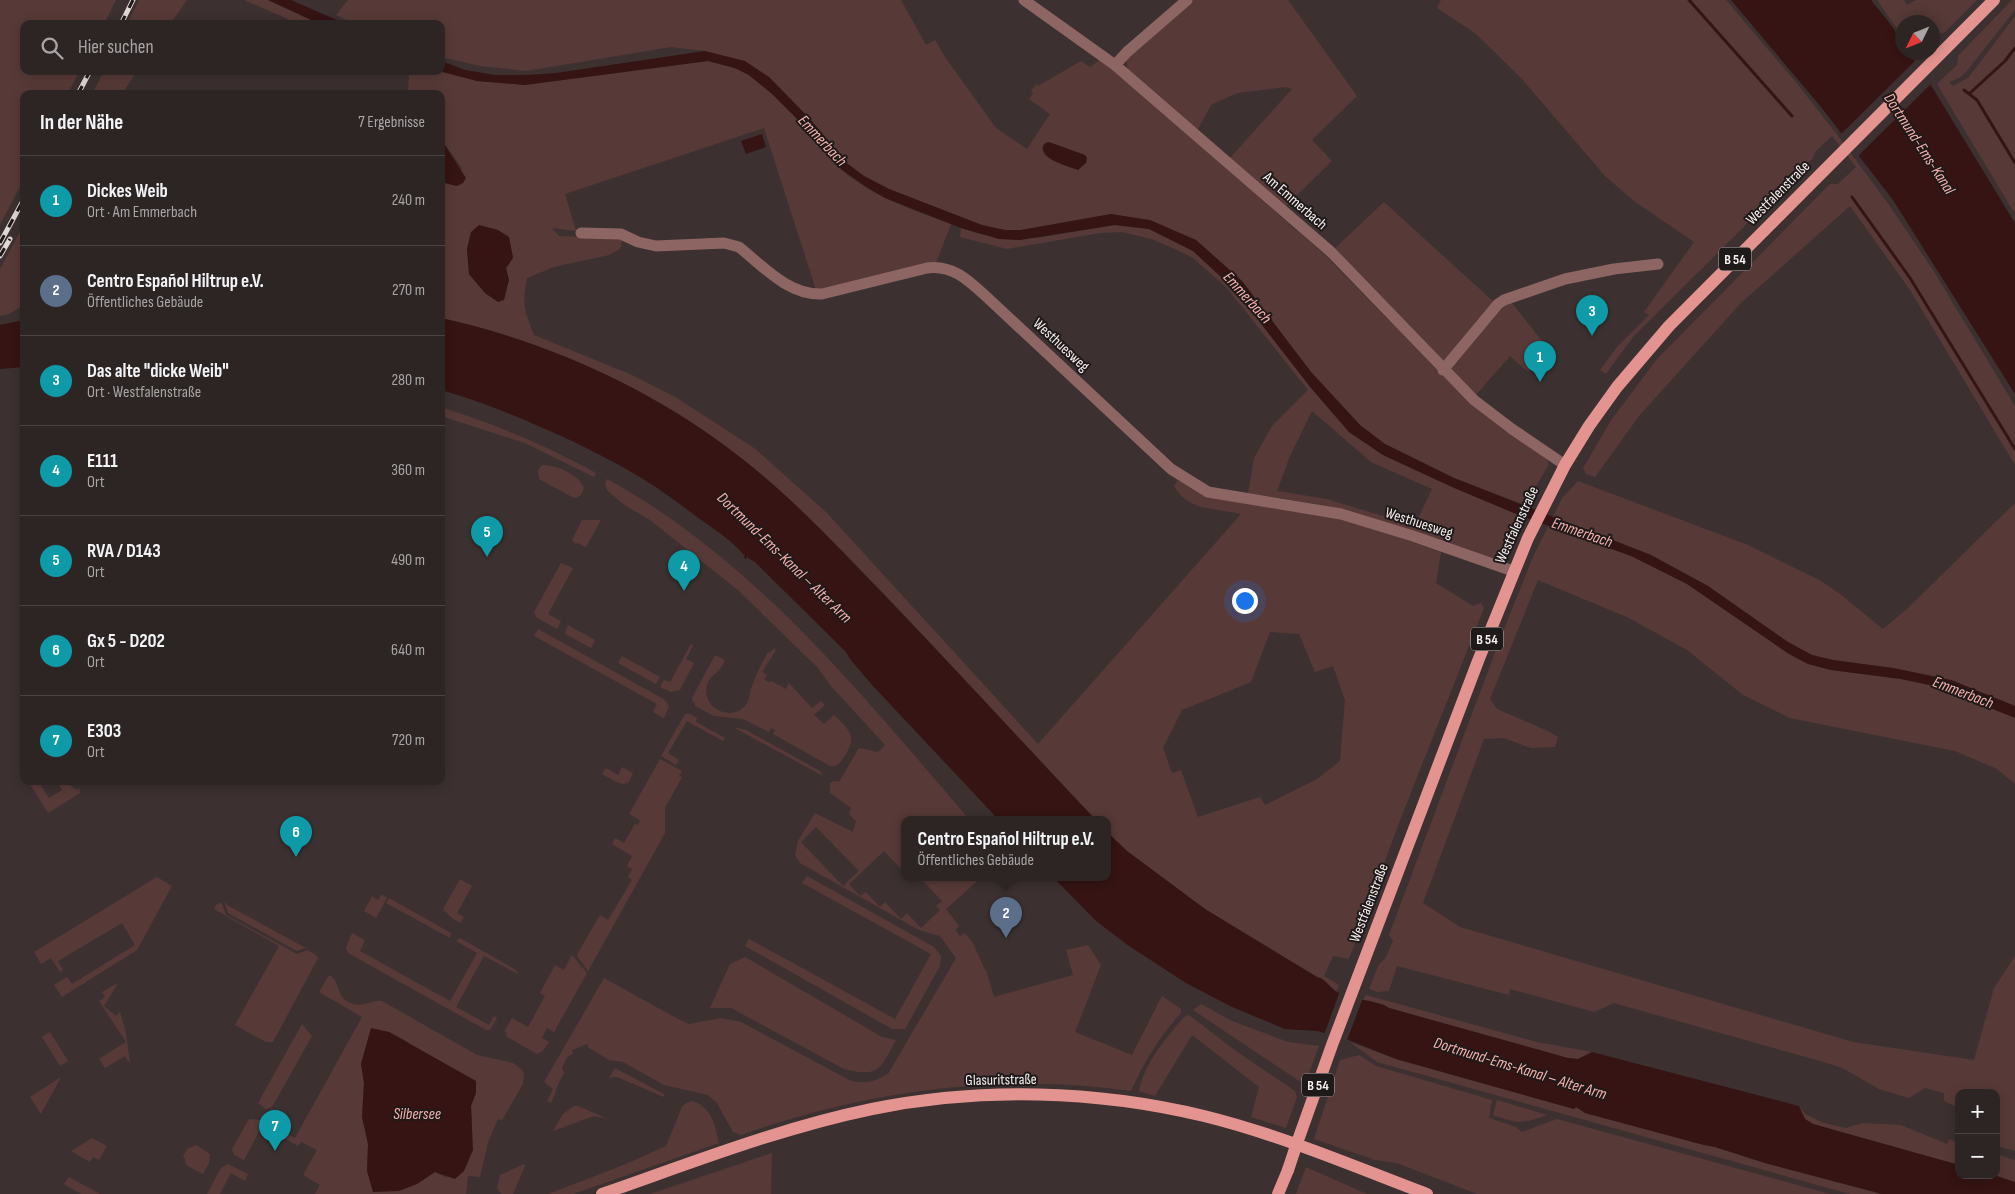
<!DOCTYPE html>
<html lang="de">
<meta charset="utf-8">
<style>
:root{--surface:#2d2524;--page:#393131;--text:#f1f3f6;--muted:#a7a5a6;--line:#484241;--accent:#8bbbb9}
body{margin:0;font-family:"Sofia Sans Condensed",sans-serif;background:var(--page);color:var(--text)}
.controls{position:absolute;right:15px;bottom:15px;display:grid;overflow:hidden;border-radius:10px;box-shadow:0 2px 12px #0003}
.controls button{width:45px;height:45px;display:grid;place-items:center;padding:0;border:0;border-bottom:1px solid var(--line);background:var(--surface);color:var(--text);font:25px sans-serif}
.compass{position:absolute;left:1895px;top:15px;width:45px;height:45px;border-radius:50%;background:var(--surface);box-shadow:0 2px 12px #0003;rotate:227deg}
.you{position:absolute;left:1244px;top:600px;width:18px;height:18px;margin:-12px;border:4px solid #fff;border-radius:50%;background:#1a73e8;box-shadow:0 0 0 8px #1a73e833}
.badge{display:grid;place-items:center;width:32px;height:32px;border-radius:50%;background:var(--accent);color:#fff;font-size:16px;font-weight:700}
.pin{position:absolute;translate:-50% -41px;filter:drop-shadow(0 1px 2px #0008)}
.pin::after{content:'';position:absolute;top:26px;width:18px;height:15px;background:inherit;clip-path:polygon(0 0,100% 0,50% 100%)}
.popup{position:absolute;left:901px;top:816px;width:210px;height:65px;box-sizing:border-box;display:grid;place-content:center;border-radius:10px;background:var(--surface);filter:drop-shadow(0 1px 4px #0005);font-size:16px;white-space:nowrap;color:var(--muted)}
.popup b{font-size:19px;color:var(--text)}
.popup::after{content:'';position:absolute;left:50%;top:100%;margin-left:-10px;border:10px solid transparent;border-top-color:var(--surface)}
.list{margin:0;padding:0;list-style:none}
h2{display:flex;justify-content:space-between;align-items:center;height:65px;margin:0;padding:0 20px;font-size:21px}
h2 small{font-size:16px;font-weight:400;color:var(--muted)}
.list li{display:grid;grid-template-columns:32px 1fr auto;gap:15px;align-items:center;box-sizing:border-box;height:90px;padding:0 20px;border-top:1px solid var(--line)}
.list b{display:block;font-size:19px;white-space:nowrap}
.list p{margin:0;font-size:16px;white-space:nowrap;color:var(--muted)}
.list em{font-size:16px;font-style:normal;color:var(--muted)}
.icon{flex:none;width:28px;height:28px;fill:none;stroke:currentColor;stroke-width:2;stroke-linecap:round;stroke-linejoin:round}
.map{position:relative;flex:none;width:2015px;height:1194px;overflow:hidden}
.search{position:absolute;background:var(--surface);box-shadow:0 2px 12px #0003;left:20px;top:20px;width:425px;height:55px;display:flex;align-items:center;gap:12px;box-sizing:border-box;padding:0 18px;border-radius:10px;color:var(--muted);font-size:19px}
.panel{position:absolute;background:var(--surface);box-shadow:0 2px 12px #0003;left:20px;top:90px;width:425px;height:695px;border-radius:10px}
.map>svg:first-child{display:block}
.green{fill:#573a38;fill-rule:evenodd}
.water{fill:#351413}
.pier{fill:#3c3130}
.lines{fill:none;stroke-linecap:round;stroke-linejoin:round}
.stream{stroke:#351413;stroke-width:3}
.minor{stroke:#8d6563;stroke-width:11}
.major{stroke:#e39490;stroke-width:12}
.rail-casing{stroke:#e0d7d7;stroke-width:5}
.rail{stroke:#1f1a1a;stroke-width:3;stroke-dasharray:9;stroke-linecap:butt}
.major-bridge{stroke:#e39490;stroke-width:12}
.labels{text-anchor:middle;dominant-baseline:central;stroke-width:4;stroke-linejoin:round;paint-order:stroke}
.shield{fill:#1f1a1a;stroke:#b6aeae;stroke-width:1}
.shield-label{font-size:14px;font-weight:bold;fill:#f6eeee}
.street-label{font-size:15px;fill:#f6eeee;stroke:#1f1a1a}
.water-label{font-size:16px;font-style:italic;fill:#f8b0ac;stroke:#1f1a1a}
</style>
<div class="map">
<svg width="2015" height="1194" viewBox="0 0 2015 1194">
<rect width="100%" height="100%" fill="#3c3130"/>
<path class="green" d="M0,0H116L104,24H24V71H79L68,94H24V179L0,225Z
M139,0H187L170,24H127Z
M244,0H268L320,24H299Z
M348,0H901L926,45L935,40L945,57L996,128L1027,149L1050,114L1029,99L1033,94L1031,90L1037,84L1038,86L1081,61L1090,67L1101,59L1325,255L1472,405L1503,429L1545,456L1549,464L1525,505L1454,478L1385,444L1360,425L1311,372L1242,281L1196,240L1111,214L1021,230H1005L982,225L889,189L864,176L848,164L809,118L769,77L705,51L671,47L526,71L480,66L441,57V24H354L336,15ZM1046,142L1085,155L1078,170L1045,155L1042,148Z
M1190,0H1288L1357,96L1312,140L1332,161L1285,207L1229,159L1292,89L1286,87L1237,93L1211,105L1197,131L1128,73L1126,57Z
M1441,0H1726L1795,81L1835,132L1887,202L1933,270L2015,406V465L1910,290L1850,206L1740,304L1639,416L1595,477L1586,474L1583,468L1612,419L1657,359L1830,184H1838L1856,167L1832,136L1815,152L1813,158L1633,337L1606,374L1600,370L1617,347L1649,315L1644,312L1694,242L1634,201L1605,176L1521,78L1475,33L1437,8Z
M1877,0H1904L1907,5L1916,0H1977L1944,33L1935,34L1933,36L1932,22H1902V36Z
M2012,0H2015V10L1966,72L1959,78L1949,82L1953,86L1969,77L2015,16V214L1937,84L1957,65L1958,56Z
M708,61C721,65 736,67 748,75C774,91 797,118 817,141C825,150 832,162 842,170C872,197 914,210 951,224L936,263L822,291L816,290L764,128L565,194L576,231L552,228L559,236L623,239L620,249L609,255L554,267L527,278C522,303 524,311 534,335L632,375L677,398L754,448L826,512L1038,744L1241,514C1218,508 1188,512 1174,486L1177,481L1180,480L1340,517L1441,552L1436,583L1473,606L1481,603L1484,608L1399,823L1349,959L1333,956L1324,976L1339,985L1336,992L1321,978L1317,977L1205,909L1127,851L1107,832V819H1094C1026,746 959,673 890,600C837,546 786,490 724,445C645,386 538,339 441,318V249L444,227L441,225V182L457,186L462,168L441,139V94H408L409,71H439L477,81L525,85ZM509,237L513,258L506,268L509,280L498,302L485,293L469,274L467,249ZM1270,632L1299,634L1315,672L1333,666L1345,700L1340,761L1317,779L1265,805L1260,797L1198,817L1181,770L1172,773L1163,748L1182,710L1251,682Z
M104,71H137L122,94H92Z
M1384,202L1495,303L1447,360L1442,361L1334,249Z
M24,224V305L9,314L0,316V269Z
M1115,225L1149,229L1193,251L1234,289L1311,388L1349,432L1383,455L1452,487L1521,516L1502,561L1415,531L1327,506L1248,493L1254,458L1272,426L1308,390L1227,288L1193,258L1175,249L1151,239L1122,232L1100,233L1007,249L960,237L961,228L980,234L1036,238ZM1312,411L1371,462L1432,489L1416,523L1389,518L1327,499L1277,491L1290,456Z
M1511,302L1554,356L1544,349L1528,372L1510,356L1475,396L1453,373L1452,368L1499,309Z
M441,407C496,425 546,445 596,473L594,477L525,443L441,416Z
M542,465C556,465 579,474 584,488L581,495L576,498L572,497L539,479L538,470Z
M607,479C755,560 861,694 969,819H905V870L904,872L884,851L849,884L860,896L866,892L880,907L885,902L901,919L907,913L921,928L940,910L936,906L942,901L919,877H982L946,909L959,926L955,930L960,936L965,933L973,943L985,970H986L994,997L1073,975L1066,950L1088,945L1101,965L1075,1032L1132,1055L1162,996L1181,1009V1013C1159,1037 1144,1062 1131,1091C1000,1072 865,1091 741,1135L733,1132L717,1103L708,1095L664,1085L623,1062L609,1060L589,1048L587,1044L572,1050L573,1054L567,1057L562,1068L564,1074C557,1083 556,1094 551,1103L547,1101L553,1089L544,1082L604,978L678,1019L689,1024L721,1018L741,1022L851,1081C866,1084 874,1082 888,1074L956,958L940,936L919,930L800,863L795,855L798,841L815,813L853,832L856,821L849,814L851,808L830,793V783L834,781L839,782L859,748L878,752L885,745L831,686L818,668L739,591L650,520L623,504L607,490L605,483ZM816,827L859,871L843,886L801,842Z
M1578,481L1748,545L1821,581L1840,594L1883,629L1908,608L2015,503V706L1951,680L1893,668L1833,660L1812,655L1788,642L1708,586L1651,555L1553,517L1562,498Z
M582,520H601L586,547L577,543L576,544L572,540Z
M1548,526L1631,556L1687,584L1789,654L1808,664L1831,670L1901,679L1939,687L2015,718V784L1997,769L1955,751L1790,718L1743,695L1687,650L1629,618L1538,580L1490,699L1497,709L1550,732L1558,737L1555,747L1531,748L1504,738L1484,739L1423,903L1460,927L1853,1042L1974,1060L1994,988L2015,956V1151L1996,1146V1093H1959V1108L1944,1101V1093L1925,1088L1909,1098L1879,1089L1846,1070L1834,1065L1614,1003L1594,1012L1510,989L1509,995L1397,966L1389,991L1377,992L1369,989L1379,964L1385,959L1393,941L1389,935L1502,634L1533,557Z
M561,563L573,568L548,614L561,621L557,629L536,617L534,612Z
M568,625L595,640L591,648L565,634Z
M538,629L665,700L669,706L664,718L653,712L657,704L534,636Z
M691,644L693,645L686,659L694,663L680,690L671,692L660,687L664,680L670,682Z
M775,648L776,650L762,672L767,675L764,679L770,683L771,681L786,689L789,683L812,708L821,701L825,705L814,715L824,724L834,715C840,721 850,729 851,737C853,744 843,761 837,765C835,767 833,766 830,766L773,734L775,730L771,728L769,732L743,719L714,716L695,706V702L693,703L692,698L715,655L725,660C723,663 722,668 719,670C715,675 709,677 707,685C701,706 728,722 744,707C751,700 749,693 752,686C757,673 761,664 768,652L769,653Z
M622,656L660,677L656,684L618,663Z
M685,714H690L697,718L696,722L725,738L723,741L687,721L668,753L679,760L676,765L661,756Z
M733,727L746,730L820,771L823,776Z
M660,759L682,771L679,776L682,777L665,808V833L588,971L577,956L579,951L600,915L608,920L632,880L628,877L632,869L627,866L632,856L612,844L615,838L624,843L635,824L638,825L640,820L629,814Z
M622,767L633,773L629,782L624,784L616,782L602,774L606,768L618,775Z
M28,781H32L34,785L39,782L49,798L62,790L57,781H64L77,790L79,788L80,793L48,813Z
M807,876L934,947L941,956L940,966L905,1029H892L745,946L749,939L895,1019L931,954L802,883Z
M157,877L172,886L137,950L62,997L54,985L67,977L72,984L135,945L122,923L58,961L63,970L60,972L51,958L41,964L34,952Z
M460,879L472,886L457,913L464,917L460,923L452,918L443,909Z
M382,894L387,898L376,918L364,911L372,896L378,900Z
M389,898L451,933L450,938L386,903Z
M224,901L227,905L304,947H308L297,951L228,913Z
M221,902L226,915L297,954L308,950L316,955L318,958L273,1042H266L235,1025L279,946L214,909L216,905Z
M352,933L365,940L360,951L450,1001L477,953L456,941L460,938L516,970L518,974L484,956L456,1007L489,1025L494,1016L497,1018L490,1030H486L348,953L346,947Z
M572,955L587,973L554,1032L547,1028L542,1038L549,1042L543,1051L537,1054L507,1037L505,1030L512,1018L528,1027L545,996L540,993L555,965L564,970Z
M745,957L882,1037L896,1040C880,1069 880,1078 844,1069L731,1008H710L730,964Z
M329,975C342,982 335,1000 354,1004C364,1007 373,999 382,1001L477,1055L513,1063L521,1069L524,1073L523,1084L502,1120L498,1119L488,1142L480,1177L468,1176L466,1194H315L320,1185L303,1175L317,1150L301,1142L298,1146L262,1126L244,1160L234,1155L232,1149L249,1119L262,1120L295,1138L362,1017L319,992ZM371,1029L389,1032L403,1039L476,1093L471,1105L472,1120L447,1178L435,1172L428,1176L367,1171L368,1144L362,1117L364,1083L361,1064Z
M118,983L104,1006L116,1016L120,1012L126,1033L130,1064L125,1056L105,1068L99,1059L126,1042L99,1001L105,997L102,992Z
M1366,995L1537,1042L1592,1052L1578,1059L1568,1058L1389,1008L1383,1004L1364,1001H1362Z
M1201,1004L1232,1021L1288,1042L1319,1046L1307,1079L1299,1081L1193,1010Z
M1189,1015L1236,1051L1295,1091L1297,1097L1286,1128L1251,1117L1259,1087L1192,1035L1155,1096L1139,1091C1144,1063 1167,1037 1185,1016Z
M302,1024L312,1036L272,1107L266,1109L258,1103Z
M50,1032L68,1061L60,1066L42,1037Z
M1350,1042L1396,1059L1574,1109L1576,1107L1585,1113L1704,1145L1715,1147L1765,1163L1881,1194H1850L1377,1062Z
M1359,1055L1376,1066L1492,1100L1489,1118L1516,1127L1522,1132L1557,1119L1830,1194H1477L1397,1163L1375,1160L1314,1139L1340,1060Z
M615,1068L664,1094V1097L617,1077L609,1078Z
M61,1077L41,1114L30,1097Z
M1497,1100L1547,1115C1523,1124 1518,1124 1493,1115Z
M693,1101C712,1108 715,1125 719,1143L573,1194H548L621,1166L666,1146L682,1107L686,1103Z
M574,1106H578L608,1119L594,1116L553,1131L563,1114Z
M1799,1106L1805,1114L1824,1123L1846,1128L1863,1123L1901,1125L1947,1144L1949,1139L1959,1143V1165L1813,1124L1805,1119Z
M92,1138L107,1146L99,1160L93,1157L90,1162L71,1151Z
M196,1145L210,1154L209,1163L203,1174L186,1165L185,1159L183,1157L187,1149Z
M772,1153L771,1194H650L763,1156Z
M1996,1154L2015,1160V1182L1991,1175H1996Z
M228,1164L248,1174L245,1181L231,1173L220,1194H207L221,1168Z
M524,1164L525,1166L513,1194H501L497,1188L500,1175Z
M1306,1167L1360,1191L1368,1194H1296Z
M69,1177L100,1194H81L64,1184Z"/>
<path class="water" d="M268,0H291L346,24H320Z
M1731,0H1871C1882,15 1902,33 1902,52L1909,53L1932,87L2015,223V394L1893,200L1821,107Z
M705,51L745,61L769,77L809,118L848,164L864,176L889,189L982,225L1005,230H1021L1111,214L1150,220L1196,240L1242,281L1311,372L1360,425L1385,444L1454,478L1651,555L1708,586L1788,642L1812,655L1833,660L1893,668L1951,680L2015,706V718L1939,687L1901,679L1831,670L1808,664L1789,654L1687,584L1631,556L1521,516L1452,487L1383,455L1349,432L1311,388L1234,289L1193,251L1149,229L1115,225L1020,240L999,239L961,228L885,198L868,188L842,170L801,123L772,94L749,75L735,68L708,61L525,85L477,81L439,71H441V61L465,70L495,75H527L556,73Z
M762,134L766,147L746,154L741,141Z
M441,139L466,178L463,183L457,186L441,182Z
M1049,142L1085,155L1087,158L1086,163L1078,170C1068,166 1037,159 1044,144Z
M479,225L498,230L509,237L513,258L506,268L509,280L504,300L498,302L485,293L469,274L467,249L471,232Z
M441,318C539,339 644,385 724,445C786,490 837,546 890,601C959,673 1026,746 1095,819H998L873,686L850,659L846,652L755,562L748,558V556L746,559L744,558L745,554L744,555C728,536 704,523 685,508C649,480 613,461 572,441C529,421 486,403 441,390Z
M24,320V367L0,369V325Z
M1107,832L1127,851L1205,909L1317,977C1327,979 1331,990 1339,993C1354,1000 1377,1000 1389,1008L1568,1058L1578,1059L1592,1052L1799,1106L1805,1119L1813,1124L1959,1165V1175H1994L2015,1182V1194H1881L1875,1192L1765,1163L1715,1147L1704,1145L1585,1113L1576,1107L1574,1109L1396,1059L1346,1039L1317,1031L1285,1029L1232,1007L1186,983L1129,946L1096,921L1053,877H1107Z
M371,1028L389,1032L476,1081V1093L471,1106L473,1150L464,1171L455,1179L435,1172L417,1184L399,1191L373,1192L367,1171L368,1144L362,1117L364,1083L361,1064Z"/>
<path class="pier" d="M1916,60L1932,83L1857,157L1840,135Z
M1340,991L1363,998L1346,1043L1324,1035Z"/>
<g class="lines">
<path class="stream" d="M1689,0L1792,116
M1964,90L1977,100L2015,163
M1969,94L2005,61L2015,48
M1852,197L1910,278L2015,449"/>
<path class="minor" d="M1024,0L1115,65L1331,252L1474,400L1512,429L1565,465
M1115,65L1127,52L1187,0
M581,233L621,234L638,242L656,246L724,243L739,247C764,267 788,295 822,294L927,268C955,264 972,284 991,301L1171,469L1208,492L1341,514L1413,536L1513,571
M1443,370L1498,304L1504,300L1565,279L1614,269L1658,264"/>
<path class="major" d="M1297,1143L1332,1045L1478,661L1528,538L1565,465L1589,426L1617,387L1669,326L1994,0
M602,1194C691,1163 780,1128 872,1109C981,1087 1096,1090 1204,1116C1281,1135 1353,1166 1427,1194
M1278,1194L1288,1170"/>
<g class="rail-casing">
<path id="rail" d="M121,24L133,0
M78,94L90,71
M0,243L24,199
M0,256L10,239"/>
</g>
<use href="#rail" class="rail"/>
<path class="major-bridge" d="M1288,1170L1297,1143"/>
</g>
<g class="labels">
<g class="shield">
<rect x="1719" y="247.5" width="32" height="23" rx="4"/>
<rect x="1471" y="627.5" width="32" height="23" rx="4"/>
<rect x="1302" y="1073.5" width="32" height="23" rx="4"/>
</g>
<g class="shield-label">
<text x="1735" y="259">B 54</text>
<text x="1487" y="639">B 54</text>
<text x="1318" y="1085">B 54</text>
</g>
<g class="street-label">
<text transform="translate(1778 193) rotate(-45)">Westfalenstraße</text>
<text transform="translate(1295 201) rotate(41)">Am Emmerbach</text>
<text transform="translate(1061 345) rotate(43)">Westhuesweg</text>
<text transform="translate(1419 523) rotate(18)">Westhuesweg</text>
<text transform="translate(1517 525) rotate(-65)">Westfalenstraße</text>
<text transform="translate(1369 903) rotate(-69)">Westfalenstraße</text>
<text transform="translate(1001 1080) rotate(-1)">Glasuritstraße</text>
</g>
<g class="water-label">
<text transform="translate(822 141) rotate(47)">Emmerbach</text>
<text transform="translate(1919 144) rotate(57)">Dortmund-Ems-Kanal</text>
<text transform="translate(1247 298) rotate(48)">Emmerbach</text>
<text transform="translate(1582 533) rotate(19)">Emmerbach</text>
<text transform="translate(784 558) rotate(44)">Dortmund-Ems-Kanal – Alter Arm</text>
<text transform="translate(1963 693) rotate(21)">Emmerbach</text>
<text transform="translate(1520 1069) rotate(17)">Dortmund-Ems-Kanal – Alter Arm</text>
<text x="417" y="1114">Silbersee</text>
</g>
</g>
</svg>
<div class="controls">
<button>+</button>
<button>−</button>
</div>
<svg class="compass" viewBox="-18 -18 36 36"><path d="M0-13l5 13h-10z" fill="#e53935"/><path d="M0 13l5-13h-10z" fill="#a7a5a6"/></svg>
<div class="you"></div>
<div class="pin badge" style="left:1540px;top:382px;background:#0f9aa8">1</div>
<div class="pin badge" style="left:1006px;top:938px;background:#5c6f8a">2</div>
<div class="popup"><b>Centro Español Hiltrup e.V.</b>Öffentliches Gebäude</div>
<div class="pin badge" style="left:1592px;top:336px;background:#0f9aa8">3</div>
<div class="pin badge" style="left:684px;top:591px;background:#0f9aa8">4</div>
<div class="pin badge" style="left:487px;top:557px;background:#0f9aa8">5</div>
<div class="pin badge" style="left:296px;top:857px;background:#0f9aa8">6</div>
<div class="pin badge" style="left:275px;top:1151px;background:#0f9aa8">7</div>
<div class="search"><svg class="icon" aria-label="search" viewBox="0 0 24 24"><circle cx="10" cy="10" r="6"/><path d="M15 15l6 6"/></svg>Hier suchen</div>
<section class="panel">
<h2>In der Nähe<small>7 Ergebnisse</small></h2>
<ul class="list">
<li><span class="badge" style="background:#0f9aa8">1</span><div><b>Dickes Weib</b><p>Ort · Am Emmerbach</p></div><em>240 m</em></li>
<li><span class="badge" style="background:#5c6f8a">2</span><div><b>Centro Español Hiltrup e.V.</b><p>Öffentliches Gebäude</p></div><em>270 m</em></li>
<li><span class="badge" style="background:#0f9aa8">3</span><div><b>Das alte &quot;dicke Weib&quot;</b><p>Ort · Westfalenstraße</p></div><em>280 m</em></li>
<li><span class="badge" style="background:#0f9aa8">4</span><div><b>E111</b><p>Ort</p></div><em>360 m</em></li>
<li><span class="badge" style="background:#0f9aa8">5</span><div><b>RVA / D143</b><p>Ort</p></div><em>490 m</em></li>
<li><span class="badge" style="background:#0f9aa8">6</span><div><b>Gx 5 - D202</b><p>Ort</p></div><em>640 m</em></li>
<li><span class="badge" style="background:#0f9aa8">7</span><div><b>E303</b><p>Ort</p></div><em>720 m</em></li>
</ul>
</section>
</div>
